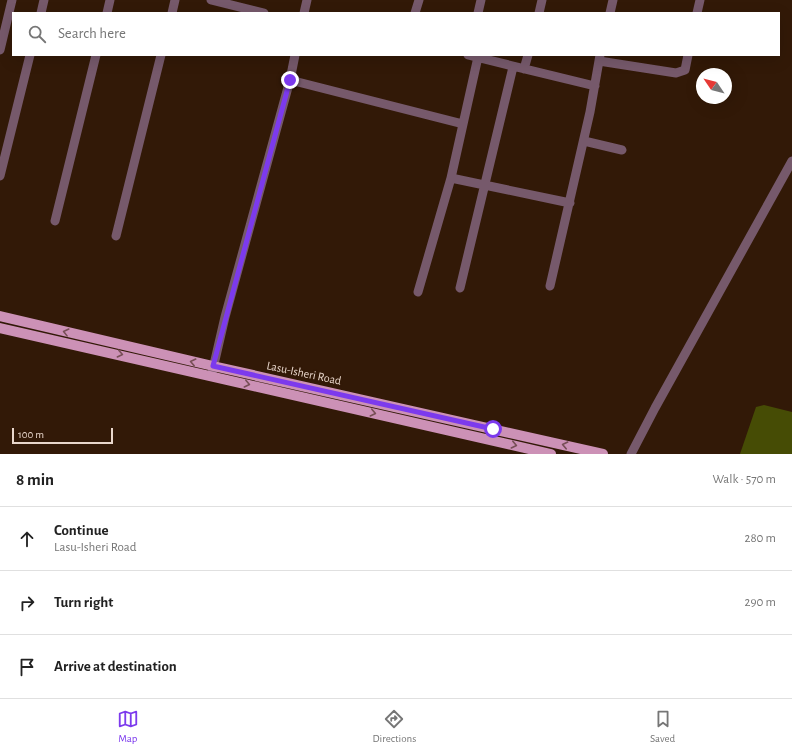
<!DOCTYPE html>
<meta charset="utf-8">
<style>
:root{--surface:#fff;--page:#f6f6f6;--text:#222;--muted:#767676;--line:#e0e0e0;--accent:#7c3aed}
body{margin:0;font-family:"Alegreya Sans",sans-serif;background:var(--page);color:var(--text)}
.compass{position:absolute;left:696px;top:68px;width:36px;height:36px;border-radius:50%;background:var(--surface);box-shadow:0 4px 16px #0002;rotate:305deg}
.scale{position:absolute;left:12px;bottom:10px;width:101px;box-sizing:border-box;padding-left:4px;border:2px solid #e9d7cc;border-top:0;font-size:11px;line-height:14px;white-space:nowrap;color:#e9d7cc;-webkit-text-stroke:3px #321907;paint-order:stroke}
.stop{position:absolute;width:12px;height:12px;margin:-9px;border:3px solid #7c3aed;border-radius:50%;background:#fff}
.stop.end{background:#7c3aed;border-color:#fff;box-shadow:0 1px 4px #0008}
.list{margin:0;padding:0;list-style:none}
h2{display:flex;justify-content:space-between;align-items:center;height:52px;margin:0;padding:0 16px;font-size:17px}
h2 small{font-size:13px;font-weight:400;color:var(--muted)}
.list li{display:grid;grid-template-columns:26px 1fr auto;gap:12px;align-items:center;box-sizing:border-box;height:64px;padding:0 16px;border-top:1px solid var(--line)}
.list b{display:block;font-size:15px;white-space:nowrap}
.list p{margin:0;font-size:13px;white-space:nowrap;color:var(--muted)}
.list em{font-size:13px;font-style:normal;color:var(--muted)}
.icon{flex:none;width:22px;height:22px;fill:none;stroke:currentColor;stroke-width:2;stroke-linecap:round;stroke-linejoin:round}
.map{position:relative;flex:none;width:792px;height:454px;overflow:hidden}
.search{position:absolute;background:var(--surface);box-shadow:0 4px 16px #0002;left:12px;right:12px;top:12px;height:44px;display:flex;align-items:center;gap:10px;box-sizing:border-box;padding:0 14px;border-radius:0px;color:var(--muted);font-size:15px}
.sheet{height:244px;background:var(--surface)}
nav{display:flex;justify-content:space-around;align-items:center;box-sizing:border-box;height:56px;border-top:1px solid var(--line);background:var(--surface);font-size:11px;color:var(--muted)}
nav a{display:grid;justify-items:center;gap:2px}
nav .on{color:var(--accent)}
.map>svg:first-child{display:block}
.green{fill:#464c05}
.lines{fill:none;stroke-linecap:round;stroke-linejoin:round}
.minor{stroke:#76596b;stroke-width:9}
.major{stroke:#cc91b6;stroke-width:10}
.oneway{stroke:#774f56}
.route{stroke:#7c3aed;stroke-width:5}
.labels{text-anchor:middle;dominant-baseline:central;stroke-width:4;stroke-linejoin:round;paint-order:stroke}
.street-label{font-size:12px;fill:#e9d7cc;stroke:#321907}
</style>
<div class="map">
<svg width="792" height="454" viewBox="0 0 792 454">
<rect width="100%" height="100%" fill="#321907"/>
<path class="green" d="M764,405L792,412V454H740L756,407Z"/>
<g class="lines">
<path class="minor" d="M211,0L264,13
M41,13L44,0
M107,13L110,0
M172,13L175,0
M304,13L307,0
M415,13L419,0
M478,13L481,0
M539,13L542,0
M610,13L613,0
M697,13L700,0
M0,50L12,0
M468,55L595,86
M599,61L676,73L685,70L688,55
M524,69L528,55
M290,80L463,124
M584,141L622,150
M0,176L30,55
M451,178L570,203
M55,221L96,55
M116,236L161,55
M550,286L590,112L600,55
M460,288L513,67
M418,292L451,178L478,57
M212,373L225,317L290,80L295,55
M631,454L655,408L792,161"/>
<path class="major" d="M0,316L213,366L603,454
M0,328L551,454"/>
</g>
<defs><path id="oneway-chevron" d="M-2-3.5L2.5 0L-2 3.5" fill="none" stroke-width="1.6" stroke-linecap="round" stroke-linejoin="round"/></defs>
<g class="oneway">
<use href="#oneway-chevron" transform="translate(66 332) rotate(-166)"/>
<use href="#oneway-chevron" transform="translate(120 354) rotate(12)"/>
<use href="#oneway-chevron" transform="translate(193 362) rotate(-167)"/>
<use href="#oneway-chevron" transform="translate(247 384) rotate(13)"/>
<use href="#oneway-chevron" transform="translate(373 413) rotate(13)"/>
<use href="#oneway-chevron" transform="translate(514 445) rotate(13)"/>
<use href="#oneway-chevron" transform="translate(565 445) rotate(-167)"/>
</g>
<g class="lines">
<path class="route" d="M290,80L213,366L493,429"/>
</g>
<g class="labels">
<g class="street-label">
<text transform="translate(304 373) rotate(12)">Lasu-Isheri Road</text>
</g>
</g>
</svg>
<svg class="compass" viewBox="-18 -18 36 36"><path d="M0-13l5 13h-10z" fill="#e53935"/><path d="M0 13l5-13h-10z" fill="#767676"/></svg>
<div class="scale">100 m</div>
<div class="stop" style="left:493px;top:429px"></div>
<div class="stop end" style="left:290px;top:80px"></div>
<div class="search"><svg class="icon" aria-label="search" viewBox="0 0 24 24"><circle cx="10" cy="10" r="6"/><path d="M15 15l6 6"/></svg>Search here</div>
</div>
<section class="sheet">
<h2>8 min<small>Walk · 570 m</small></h2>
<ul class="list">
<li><svg class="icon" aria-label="ahead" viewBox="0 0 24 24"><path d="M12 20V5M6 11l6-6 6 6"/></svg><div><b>Continue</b><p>Lasu-Isheri Road</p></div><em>280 m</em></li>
<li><svg class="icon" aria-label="right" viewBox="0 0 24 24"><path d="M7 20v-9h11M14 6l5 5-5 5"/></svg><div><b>Turn right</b></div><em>290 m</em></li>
<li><svg class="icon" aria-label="arrive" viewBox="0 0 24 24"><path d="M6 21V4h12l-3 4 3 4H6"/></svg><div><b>Arrive at destination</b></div></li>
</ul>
</section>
<nav>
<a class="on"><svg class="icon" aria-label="map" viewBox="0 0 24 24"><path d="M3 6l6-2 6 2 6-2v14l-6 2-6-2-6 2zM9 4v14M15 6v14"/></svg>Map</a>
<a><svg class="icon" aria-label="directions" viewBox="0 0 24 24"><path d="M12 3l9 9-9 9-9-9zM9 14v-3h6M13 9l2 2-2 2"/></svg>Directions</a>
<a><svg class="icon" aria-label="saved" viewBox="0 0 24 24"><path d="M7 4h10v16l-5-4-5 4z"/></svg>Saved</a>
</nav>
